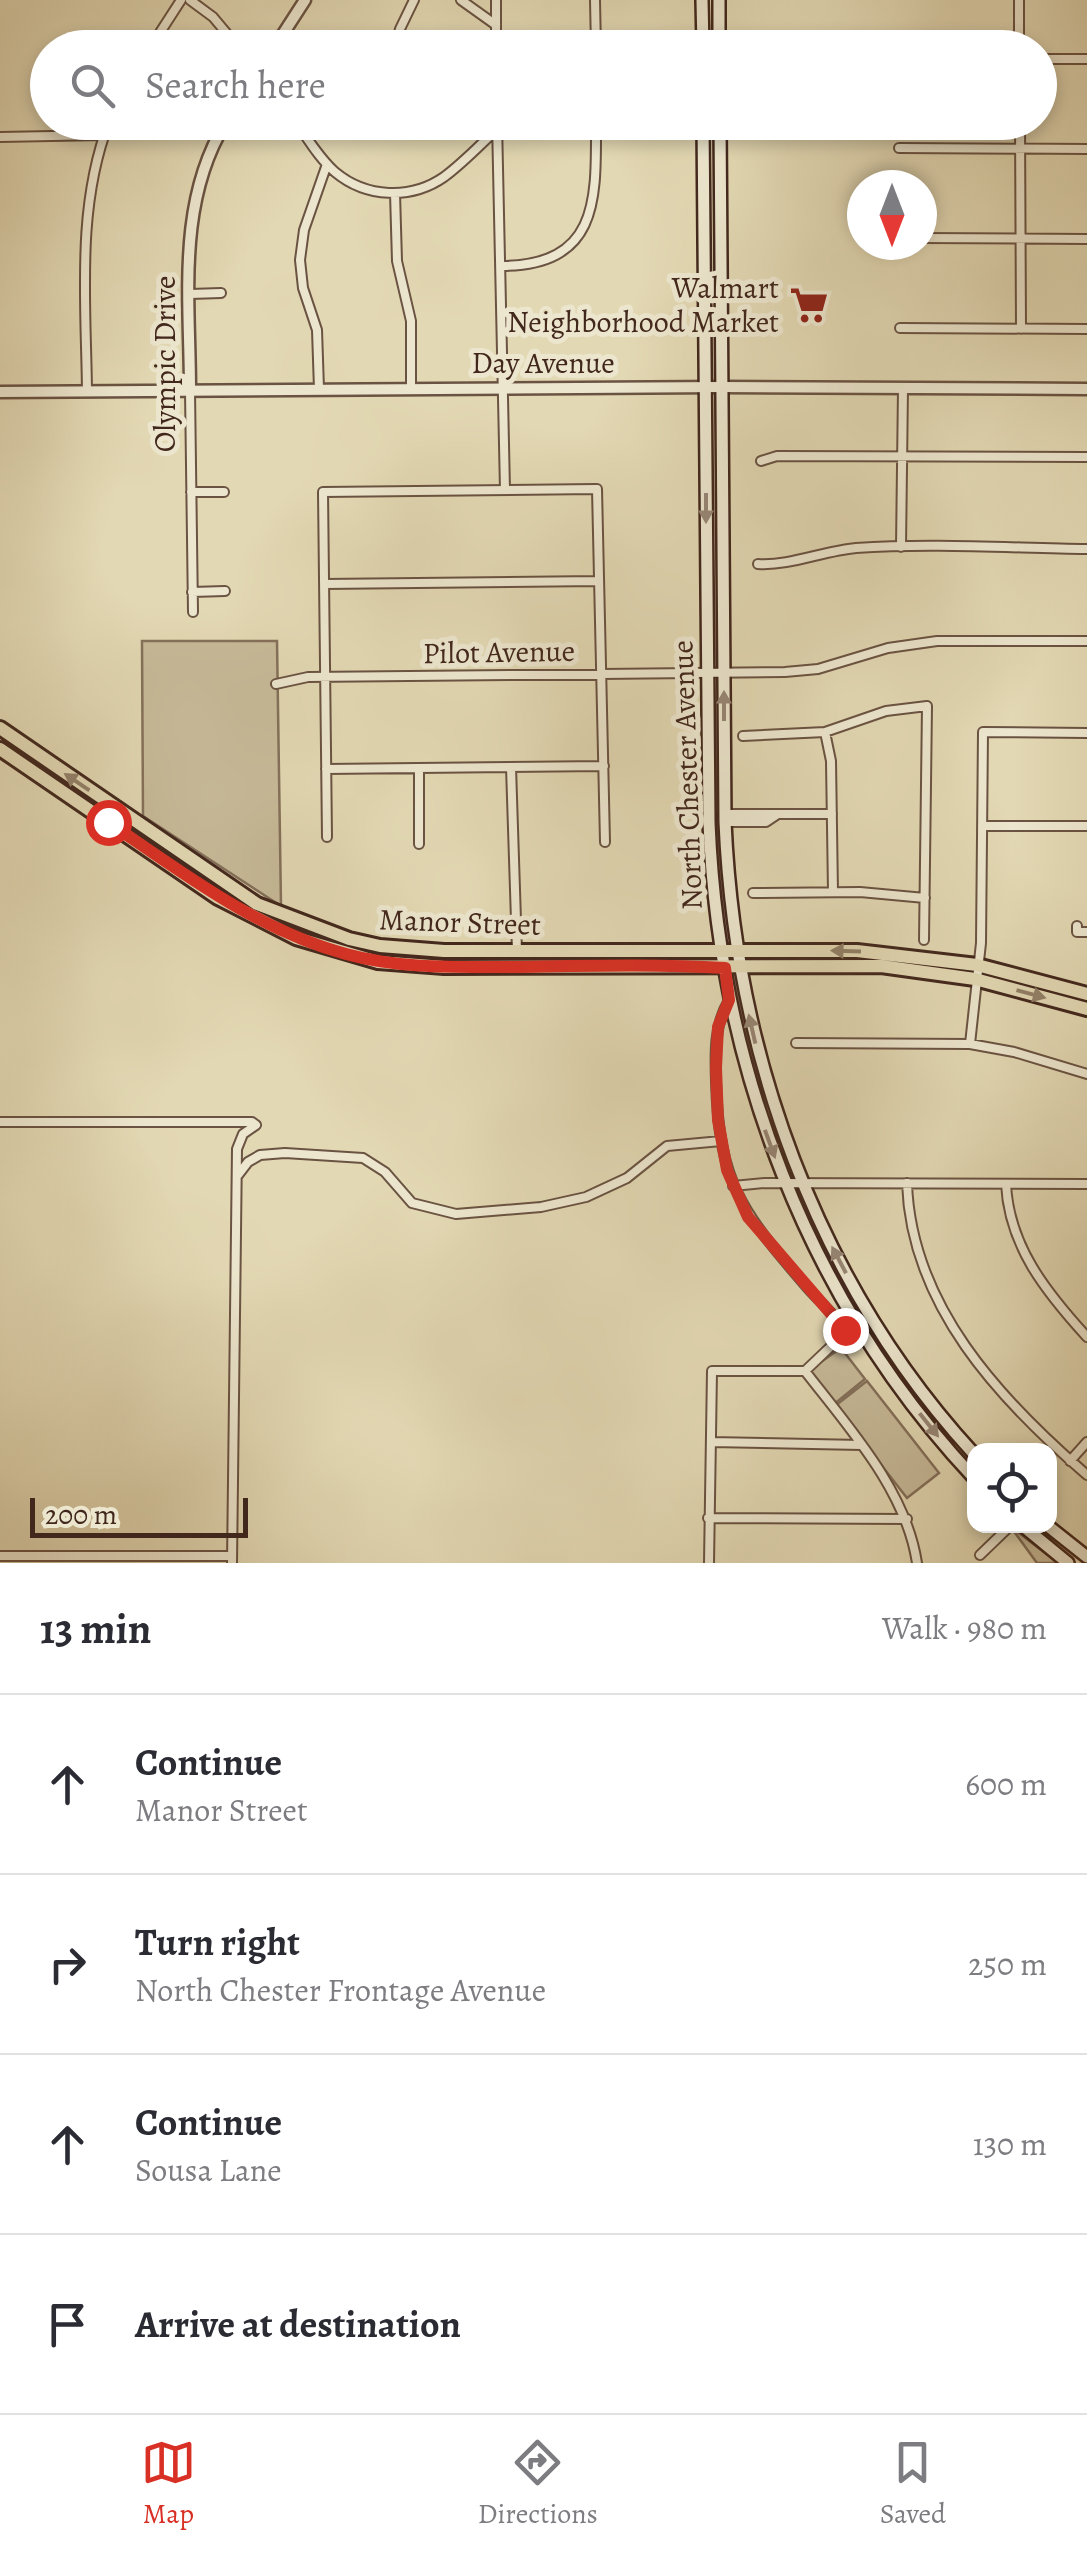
<!DOCTYPE html>
<meta charset="utf-8">
<style>
:root{--surface:#fff;--page:#f7f7f7;--text:#2b2b33;--muted:#7c7c81;--line:#e1e1e2;--accent:#d93025}
body{margin:0;font-family:Alegreya,serif;background:var(--page);color:var(--text)}
.controls{position:absolute;right:30px;bottom:30px;display:grid;overflow:hidden;border-radius:20px;box-shadow:0 5px 15px #0003}
.controls button{width:90px;height:90px;display:grid;place-items:center;padding:0;border:0;border-bottom:2px solid var(--line);background:var(--surface);color:var(--text);font:50px sans-serif}
.compass{position:absolute;left:847px;top:170px;width:90px;height:90px;border-radius:50%;background:var(--surface);box-shadow:0 5px 15px #0003;rotate:180deg}
.scale{position:absolute;left:30px;bottom:25px;width:218px;box-sizing:border-box;padding-left:10px;border:5px solid #42271c;border-top:0;font-size:28px;line-height:35px;white-space:nowrap;color:#42271c;-webkit-text-stroke:8px #ece6ce;paint-order:stroke}
.stop{position:absolute;width:30px;height:30px;margin:-22px;border:8px solid #d93025;border-radius:50%;background:#fff}
.stop.end{background:#d93025;border-color:#fff;box-shadow:0 2px 10px #0008}
.list{margin:0;padding:0;list-style:none}
h2{display:flex;justify-content:space-between;align-items:center;height:130px;margin:0;padding:0 40px;font-size:42px}
h2 small{font-size:32px;font-weight:400;color:var(--muted)}
.list li{display:grid;grid-template-columns:65px 1fr auto;gap:30px;align-items:center;box-sizing:border-box;height:180px;padding:0 40px;border-top:2px solid var(--line)}
.list b{display:block;font-size:38px;white-space:nowrap}
.list p{margin:0;font-size:32px;white-space:nowrap;color:var(--muted)}
.list em{font-size:32px;font-style:normal;color:var(--muted)}
.icon{flex:none;width:55px;height:55px;fill:none;stroke:currentColor;stroke-width:2;stroke-linecap:round;stroke-linejoin:round}
.map{position:relative;flex:none;width:1087px;height:1563px;overflow:hidden}
.search{position:absolute;background:var(--surface);box-shadow:0 5px 15px #0003;left:30px;right:30px;top:30px;height:110px;display:flex;align-items:center;gap:25px;box-sizing:border-box;padding:0 35px;border-radius:55px;color:var(--muted);font-size:38px}
.sheet{height:850px;background:var(--surface)}
nav{display:flex;justify-content:space-around;align-items:center;box-sizing:border-box;height:140px;border-top:2px solid var(--line);background:var(--surface);font-size:28px;color:var(--muted)}
nav a{display:grid;justify-items:center;gap:5px}
nav .on{color:var(--accent)}
.map>svg:first-child{display:block}
.green{fill:#c7ba99;stroke:#84705a;stroke-width:2.5}
.lines{fill:none;stroke-linecap:round;stroke-linejoin:round}
.minor-casing{stroke:#6a5342;stroke-width:12}
.tertiary-casing{stroke:#6a5342;stroke-width:15}
.secondary-casing{stroke:#42271c;stroke-width:16}
.primary-casing{stroke:#42271c;stroke-width:18}
.minor{stroke:#ece6ce;stroke-width:8}
.tertiary{stroke:#ece6ce;stroke-width:10}
.secondary{stroke:#ece6ce;stroke-width:11}
.primary{stroke:#e2d8b3;stroke-width:12}
.oneway{fill:#978675}
.oneway2{fill:#928068}
.route{stroke:#d93025;stroke-width:12}
.labels{text-anchor:middle;dominant-baseline:central;stroke-width:10;stroke-linejoin:round;paint-order:stroke}
.poi-label{font-size:30px;fill:#42271c;stroke:#ece6ce;text-anchor:end}
.street-label{font-size:30px;fill:#42271c;stroke:#ece6ce}
</style>
<div class="map">
<svg width="1087" height="1563" viewBox="0 0 1087 1563">
<rect width="100%" height="100%" fill="#e2d8b3"/>
<filter id="stains"><feTurbulence type="fractalNoise" baseFrequency=".002" numOctaves="4"/><feColorMatrix values="0 0 0 0 .2 0 0 0 0 .09 0 0 0 0 .02 0 0 0 .5 -.17"/></filter>
<radialGradient id="worn" r=".72"><stop offset=".6" stop-color="#630" stop-opacity="0"/><stop offset="1" stop-color="#630" stop-opacity=".3"/></radialGradient>
<path class="green" d="M142,641H277L281,906L143,816Z
M841,1348L865,1379L833,1405L808,1371Z
M867,1381L939,1473L907,1498L835,1406Z
M1010,1526L1058,1563H1037Z"/>
<g class="lines">
<g class="minor-casing">
<path id="minor" d="M190,0L213,17L239,48
M461,0L496,25
M496,0V48
M595,0L596,48
M1019,0V48
M150,48L181,0
M395,48L400,29L414,0
M1040,59H1087
M296,122C308,139 319,158 335,172C366,198 411,200 444,177C463,163 480,145 497,129
M497,122L505,490
M1020,122L1021,329
M0,137L104,135
M899,148L1087,149
M395,193L397,261L411,321V389
M922,238L1087,239
M502,266C600,265 596,198 596,122
M190,294L221,293
M900,328L1087,329
M319,389L317,330L303,288L300,260L304,230L327,164
M87,391C86,302 76,207 109,122
M190,391L193,612
M761,461L777,456L1087,457
M191,492H224
M901,547L903,388
M758,564C790,566 823,551 856,548C932,543 1011,548 1087,549
M324,584L598,581
M192,592L225,591
M276,684L308,677L785,672L818,669L888,648L937,641H1087
M825,732L831,761L833,892
M743,736L825,732L886,711L927,706L924,940
M511,767L517,951
M419,768V844
M326,769L604,766
M725,814H778L766,822H725
M778,814H832
M982,826H1087
M327,837L323,492L597,489L605,842
M753,893L860,892L925,898
M1077,926V932H1087
M796,1043L970,1044L1014,1052L1087,1074
M970,1044L981,943L983,732L1087,733
M0,1122H252L256,1125
M238,1175L248,1162L260,1155L285,1153L363,1158L385,1172L412,1203L456,1214L541,1207L586,1197L627,1178L667,1146L721,1141
M907,1183C911,1305 999,1399 1087,1475
M1006,1184C1009,1246 1046,1292 1087,1337
M733,1186L765,1183L1087,1184
M805,1371C849,1428 906,1490 917,1563
M711,1442L862,1445
M1070,1461L1087,1442
M708,1518L907,1519
M980,1555L1010,1526
M0,1556H232
M232,1563L237,1149L243,1134L256,1125
M709,1563L712,1371H805L846,1332C835,1315 819,1301 806,1286C742,1212 719,1183 716,1082C715,1053 714,1025 729,1000"/>
</g>
<g class="tertiary-casing">
<path id="tertiary" d="M274,48L305,0
M190,391C190,299 176,203 226,122
M0,392L721,387L1087,389"/>
</g>
<g class="secondary-casing">
<path id="secondary" d="M702,0L703,48
M719,0V48
M703,122L709,823C719,1065 807,1300 974,1478
M720,122L725,822C735,1053 816,1282 974,1454
M1023,1526L1068,1563
M1048,1526L1087,1557"/>
</g>
<g class="primary-casing">
<path id="primary" d="M0,728L257,904L349,939L380,946L444,951H857L977,965L1087,994
M0,749L218,898L296,938L378,962L444,967L881,966L975,979L1087,1009"/>
</g>
<use href="#minor" class="minor"/>
<use href="#tertiary" class="tertiary"/>
<use href="#secondary" class="secondary"/>
<use href="#primary" class="primary"/>
</g>
<defs><path id="oneway-solid" d="M-6-.8H1V-3.2L6.5 0L1 3.2V.8H-6Z" transform="scale(2.5)"/></defs>
<g class="oneway">
<use href="#oneway-solid" transform="translate(706 508) rotate(90)"/>
<use href="#oneway-solid" transform="translate(724 706) rotate(-90)"/>
<use href="#oneway-solid" transform="translate(752 1029) rotate(-103)"/>
<use href="#oneway-solid" transform="translate(770 1144) rotate(70)"/>
<use href="#oneway-solid" transform="translate(839 1260) rotate(-118)"/>
<use href="#oneway-solid" transform="translate(929 1425) rotate(51)"/>
</g>
<g class="oneway2">
<use href="#oneway-solid" transform="translate(77 782) rotate(-146)"/>
<use href="#oneway-solid" transform="translate(846 951) rotate(-178)"/>
<use href="#oneway-solid" transform="translate(1031 994) rotate(15)"/>
</g>
<g class="lines">
<path class="route" d="M108,822C183,873 257,930 346,954C400,969 457,967 512,967C583,966 654,964 725,968L729,1000L718,1027L716,1068L718,1120L727,1170L748,1217L845,1330"/>
</g>
<defs>
<g id="supermarket-bare" transform="scale(3)"><path d="M-6-5.5h2.5l.6 2H6L4.5 2H-2.5L-4.4-4H-6ZM-1.5 3.2a1.3 1.3 0 1 0 .1 0ZM3 3.2a1.3 1.3 0 1 0 .1 0Z" fill="#8f2418" stroke="#ece6ce" stroke-width="2.5" paint-order="stroke"/></g>
</defs>
<g fill-rule="evenodd">
<use href="#supermarket-bare" x="809" y="305"/>
</g>
<g class="labels">
<g class="poi-label">
<text x="779" y="288">Walmart<tspan x="779" dy="34">Neighborhood Market</tspan></text>
</g>
<g class="street-label">
<text x="543" y="363">Day Avenue</text>
<text transform="translate(165 364) rotate(-90)">Olympic Drive</text>
<text transform="translate(499 652) rotate(-1)">Pilot Avenue</text>
<text transform="translate(687 775) rotate(-92)">North Chester Avenue</text>
<text transform="translate(460 922) rotate(2)">Manor Street</text>
</g>
</g>
<rect width="100%" height="100%" filter="url(#stains)"/>
<rect width="100%" height="100%" fill="url(#worn)"/>
</svg>
<div class="controls">
<button><svg class="icon" aria-label="locate" viewBox="0 0 24 24"><circle cx="12" cy="12" r="6"/><path d="M12 2v4M12 18v4M2 12h4M18 12h4"/></svg></button>
</div>
<svg class="compass" viewBox="-18 -18 36 36"><path d="M0-13l5 13h-10z" fill="#e53935"/><path d="M0 13l5-13h-10z" fill="#7c7c81"/></svg>
<div class="scale">200 m</div>
<div class="stop" style="left:108px;top:822px"></div>
<div class="stop end" style="left:845px;top:1330px"></div>
<div class="search"><svg class="icon" aria-label="search" viewBox="0 0 24 24"><circle cx="10" cy="10" r="6"/><path d="M15 15l6 6"/></svg>Search here</div>
</div>
<section class="sheet">
<h2>13 min<small>Walk · 980 m</small></h2>
<ul class="list">
<li><svg class="icon" aria-label="ahead" viewBox="0 0 24 24"><path d="M12 20V5M6 11l6-6 6 6"/></svg><div><b>Continue</b><p>Manor Street</p></div><em>600 m</em></li>
<li><svg class="icon" aria-label="right" viewBox="0 0 24 24"><path d="M7 20v-9h11M14 6l5 5-5 5"/></svg><div><b>Turn right</b><p>North Chester Frontage Avenue</p></div><em>250 m</em></li>
<li><svg class="icon" aria-label="ahead" viewBox="0 0 24 24"><path d="M12 20V5M6 11l6-6 6 6"/></svg><div><b>Continue</b><p>Sousa Lane</p></div><em>130 m</em></li>
<li><svg class="icon" aria-label="arrive" viewBox="0 0 24 24"><path d="M6 21V4h12l-3 4 3 4H6"/></svg><div><b>Arrive at destination</b></div></li>
</ul>
</section>
<nav>
<a class="on"><svg class="icon" aria-label="map" viewBox="0 0 24 24"><path d="M3 6l6-2 6 2 6-2v14l-6 2-6-2-6 2zM9 4v14M15 6v14"/></svg>Map</a>
<a><svg class="icon" aria-label="directions" viewBox="0 0 24 24"><path d="M12 3l9 9-9 9-9-9zM9 14v-3h6M13 9l2 2-2 2"/></svg>Directions</a>
<a><svg class="icon" aria-label="saved" viewBox="0 0 24 24"><path d="M7 4h10v16l-5-4-5 4z"/></svg>Saved</a>
</nav>
